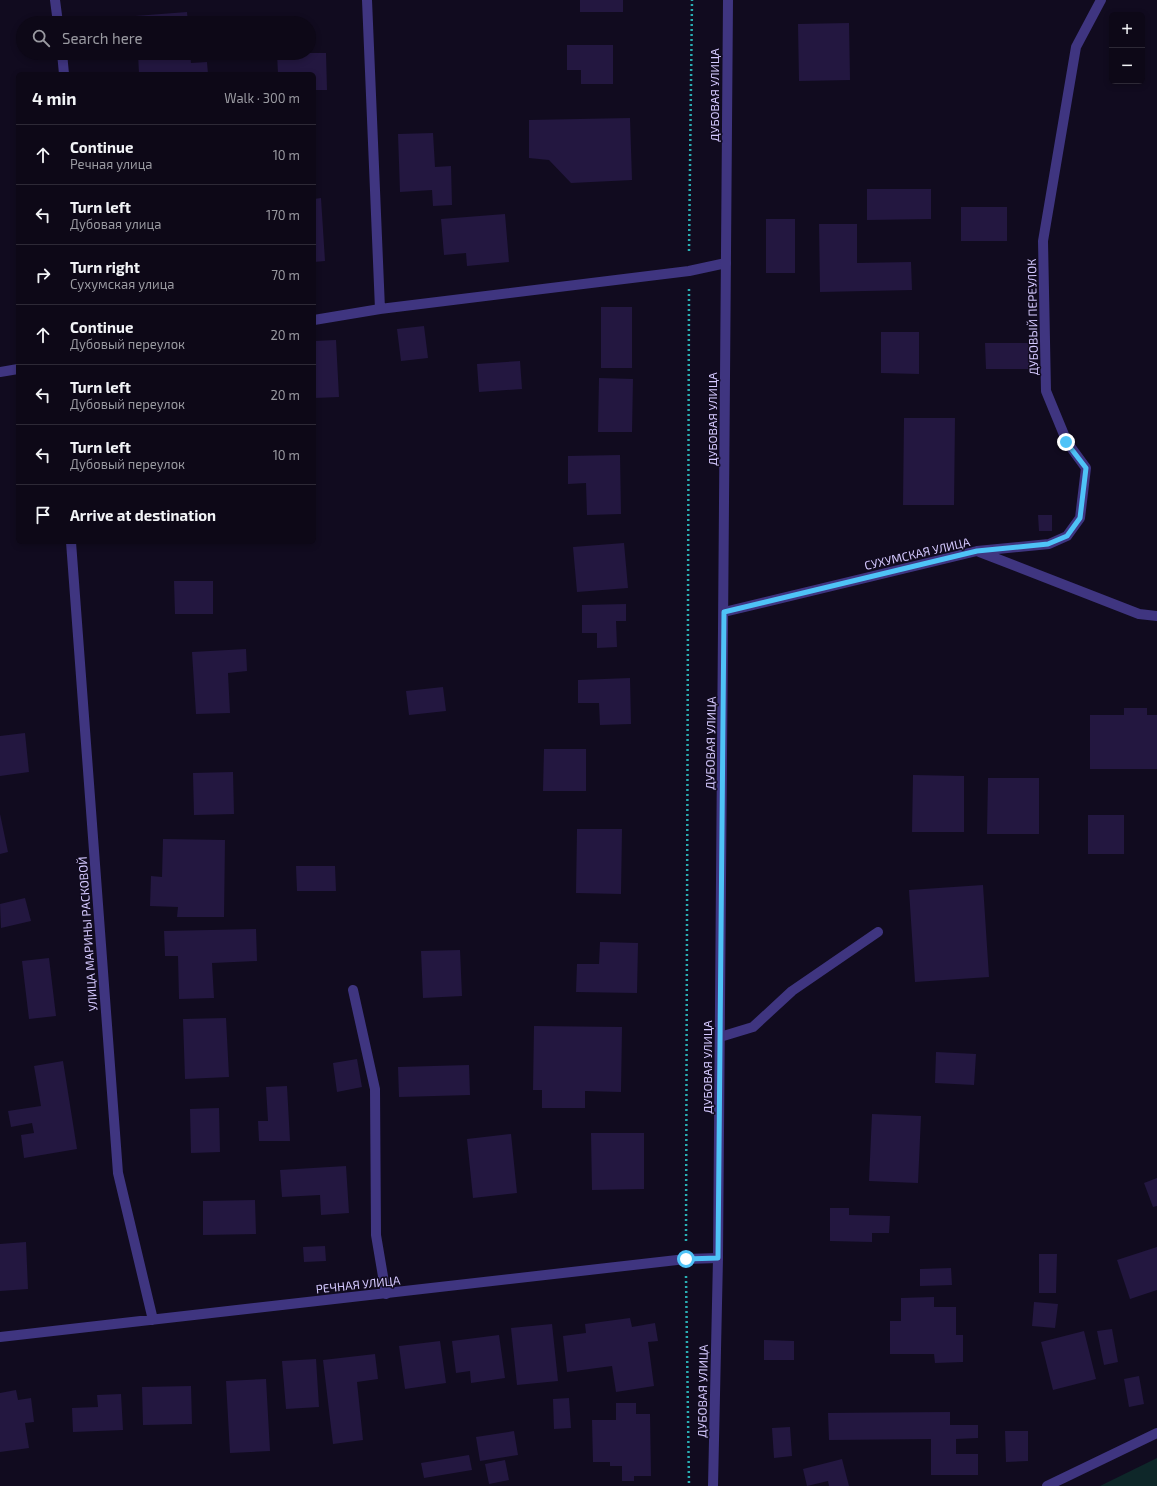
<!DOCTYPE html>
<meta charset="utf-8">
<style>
:root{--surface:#0d0817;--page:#1b1624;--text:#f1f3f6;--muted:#9a9aa1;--line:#2d2936}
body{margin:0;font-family:"Exo 2",sans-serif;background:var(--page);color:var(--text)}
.controls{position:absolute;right:12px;top:12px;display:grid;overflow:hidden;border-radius:6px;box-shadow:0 2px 6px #0003}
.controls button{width:36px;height:36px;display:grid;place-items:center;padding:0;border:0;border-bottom:1px solid var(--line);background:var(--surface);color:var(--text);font:20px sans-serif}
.stop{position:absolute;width:12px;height:12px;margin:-9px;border:3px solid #4fc3f7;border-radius:50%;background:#fff}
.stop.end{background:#4fc3f7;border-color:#fff;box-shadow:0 1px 4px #0008}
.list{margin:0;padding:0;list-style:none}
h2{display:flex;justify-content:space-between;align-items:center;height:52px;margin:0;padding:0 16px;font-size:17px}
h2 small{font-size:13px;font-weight:400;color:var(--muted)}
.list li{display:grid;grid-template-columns:26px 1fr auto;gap:12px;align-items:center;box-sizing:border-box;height:60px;padding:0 16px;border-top:1px solid var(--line)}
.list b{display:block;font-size:15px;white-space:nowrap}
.list p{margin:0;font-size:13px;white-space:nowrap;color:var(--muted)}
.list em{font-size:13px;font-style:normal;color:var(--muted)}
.icon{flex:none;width:22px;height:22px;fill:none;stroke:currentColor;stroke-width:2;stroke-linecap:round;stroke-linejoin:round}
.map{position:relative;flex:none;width:1157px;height:1486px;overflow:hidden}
.search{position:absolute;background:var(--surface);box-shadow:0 2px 6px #0003;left:16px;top:16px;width:300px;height:44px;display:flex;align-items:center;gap:10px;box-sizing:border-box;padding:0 14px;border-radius:22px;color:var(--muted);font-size:15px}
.panel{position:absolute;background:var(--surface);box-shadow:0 2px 6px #0003;left:16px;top:72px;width:300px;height:472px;border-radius:6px}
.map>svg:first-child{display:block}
.park{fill:#0e2729}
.building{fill:#231740}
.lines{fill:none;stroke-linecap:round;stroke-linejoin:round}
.path{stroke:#29aeb3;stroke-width:2.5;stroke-dasharray:2 3;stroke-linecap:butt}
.service{stroke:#3f3580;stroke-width:10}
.minor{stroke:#3f3580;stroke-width:10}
.tertiary{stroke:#3f3580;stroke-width:10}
.route{stroke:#4fc3f7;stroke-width:5}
.labels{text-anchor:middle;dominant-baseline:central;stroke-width:3;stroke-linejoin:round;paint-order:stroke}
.street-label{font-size:12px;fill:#d5c9ff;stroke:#110b1f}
</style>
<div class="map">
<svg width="1157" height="1486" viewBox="0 0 1157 1486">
<rect width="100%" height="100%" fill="#110b1f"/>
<path class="park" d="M1157,1458V1486H1100Z"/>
<path class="building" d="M580,0H623V12H580Z
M187,12L188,23H136L135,16Z
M849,23L850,80L799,81L798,24Z
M567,45H613V84H581V70H567Z
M138,53H190L191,63L207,62L208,74H139Z
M277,53H326L327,90H314V74H278Z
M630,118L632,180L571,183L549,160L529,158V120Z
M433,133L435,167L451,166L452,205L433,206L432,190L400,192L398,134Z
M867,189H931V219L867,220Z
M321,198L325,261L314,262V199Z
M961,207H1007V241H961Z
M505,214L509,262L467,266L466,253L444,255L441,219Z
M766,219H795V273H766Z
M819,224H857V263L911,262L912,290L820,292Z
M601,307H632V368H601Z
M424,326L428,358L401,361L397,329Z
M881,332H919V374L881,373Z
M336,340L339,397L314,398V341Z
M985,343H1029V369H986Z
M520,361L522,389L479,392L477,364Z
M599,378L633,379L632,432H598Z
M904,418H955L954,505H903Z
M620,455L621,514L587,515L586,483L568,484V456Z
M1038,515H1052V531H1039Z
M624,543L628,588L577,592L573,547Z
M174,581H213V614H175Z
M626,604V621H616L617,647L597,648V633H582V605Z
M246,649L247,671L228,673L230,713L196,714L192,652Z
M630,678L631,724L600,725L599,703H578V680Z
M443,687L446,711L409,715L406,691Z
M1124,708H1147V715H1157V769H1090V715H1124Z
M25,733L29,772L0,776V736Z
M544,749H586V791H543Z
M233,772L234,814L194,815L193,773Z
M913,775L964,776V832H912Z
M988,778H1039V834H987Z
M0,814L8,852L0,854Z
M1088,815H1124V854H1088Z
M577,829H622L621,894L576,893Z
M163,839L225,840L224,917H177L178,907L150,906L151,876L162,877Z
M296,866H335L336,891H297Z
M983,885L989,977L915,982L909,890Z
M25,898L31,921L1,928L0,904Z
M256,929L257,961L212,963L214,998L179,999L178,956H165L164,931Z
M600,942L638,943L637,993L576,992L577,964H599Z
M460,950L462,996L423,998L421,951Z
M49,958L56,1016L29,1019L22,961Z
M226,1018L229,1077L185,1079L183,1019Z
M534,1026L622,1027L621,1092L585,1091V1108H542V1090H533Z
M936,1052L976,1054L974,1085L935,1083Z
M357,1059L362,1087L337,1092L333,1063Z
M63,1061L77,1149L24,1158L21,1135L34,1133L32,1123L11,1127L8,1111L41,1106L34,1066Z
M469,1065L470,1095L399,1097L398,1067Z
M287,1086L290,1141H259L258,1121H268L266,1087Z
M219,1108L220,1152L191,1153L190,1109Z
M872,1114L921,1116L918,1183L869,1181Z
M591,1133H644V1189L592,1190Z
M511,1134L517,1193L473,1198L467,1139Z
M346,1166L349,1213L321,1215L320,1195L282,1197L280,1170Z
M1157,1178V1206L1153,1207L1144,1183Z
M255,1200L256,1234L203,1235V1201Z
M830,1208H849V1215L890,1216L889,1233H872V1242L830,1241Z
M26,1242L28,1289L0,1291V1244Z
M325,1246L326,1261L304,1262L303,1247Z
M1157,1247V1290L1130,1299L1117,1260Z
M1039,1254H1057L1056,1293H1039Z
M951,1268L952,1285L920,1286V1269Z
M934,1297V1307H956V1335H963V1362L935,1363L934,1354H890V1321H901V1298Z
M1034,1302L1058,1304L1055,1328L1032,1326Z
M630,1318L632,1327L655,1323L658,1341L648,1342L654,1386L616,1392L612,1366L567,1372L563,1336L586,1333L585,1324Z
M552,1324L558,1381L517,1385L511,1328Z
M1112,1329L1118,1362L1104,1365L1097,1331Z
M1084,1331L1096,1379L1053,1390L1041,1342Z
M499,1335L505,1378L471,1383L470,1371L456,1373L452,1341Z
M764,1340L794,1341V1360H764Z
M440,1341L446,1383L405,1389L399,1346Z
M375,1354L378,1379L357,1382L363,1440L333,1444L323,1360Z
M316,1359L319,1407L286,1409L282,1361Z
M1139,1376L1144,1404L1129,1407L1124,1379Z
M266,1379L270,1451L230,1453L226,1381Z
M191,1386L192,1424L143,1425L142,1387Z
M16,1390L18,1400L31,1398L34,1422L25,1423L29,1448L0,1452V1393Z
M121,1394L123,1430L73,1432L72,1408L98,1407L97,1395Z
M569,1398L571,1428L554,1429L553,1399Z
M616,1403H636V1414H650L651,1476H634V1481H622V1466H610V1462H593L592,1420H616Z
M950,1412V1425H978V1438L956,1439V1454H978V1475H931V1439L829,1440L828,1413Z
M790,1427L792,1456L774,1458L772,1428Z
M514,1431L518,1455L480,1461L476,1437Z
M1005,1431H1028V1461L1006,1462Z
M469,1455L472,1470L424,1478L421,1463Z
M842,1459L849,1486H829L828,1481L807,1486L803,1469Z
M505,1460L509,1480L489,1484L485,1464Z"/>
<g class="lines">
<path class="path" d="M689,251L692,0
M686,1241L689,288
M686,1276L689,1486"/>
<path class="service" d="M353,990L375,1089L376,1235L386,1294
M720,1037L753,1027L792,991L878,932"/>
<path class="minor" d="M55,0L58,23
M367,0L380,309
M62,53L64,74
M314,320L380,309L689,271L726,263
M0,372L18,369
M71,542L118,1173L153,1320
M977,551L1049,544L1067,536L1080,518L1086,468L1067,442L1046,391L1043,241L1076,47L1101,0
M724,612L977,551L1139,614L1157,616
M0,1337L686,1259L718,1258"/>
<path class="tertiary" d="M713,1486L718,1258L728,0
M1047,1486L1157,1433"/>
</g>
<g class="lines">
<path class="route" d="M686,1259L718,1258L724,612L977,551L1048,544L1067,536L1080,518L1086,468L1066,442"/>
</g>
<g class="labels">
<g class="street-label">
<text transform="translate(714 95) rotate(-90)">ДУБОВАЯ УЛИЦА</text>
<text transform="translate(1032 317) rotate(-91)">ДУБОВЫЙ ПЕРЕУЛОК</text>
<text transform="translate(712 419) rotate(-90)">ДУБОВАЯ УЛИЦА</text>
<text transform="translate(917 553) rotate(-13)">СУХУМСКАЯ УЛИЦА</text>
<text transform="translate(710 743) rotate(-89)">ДУБОВАЯ УЛИЦА</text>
<text transform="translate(87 934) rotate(-94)">УЛИЦА МАРИНЫ РАСКОВОЙ</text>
<text transform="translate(707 1067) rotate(-90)">ДУБОВАЯ УЛИЦА</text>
<text transform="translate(358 1284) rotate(-6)">РЕЧНАЯ УЛИЦА</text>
<text transform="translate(702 1391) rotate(-89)">ДУБОВАЯ УЛИЦА</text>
</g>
</g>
</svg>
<div class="controls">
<button>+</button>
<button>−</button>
</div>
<div class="stop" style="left:686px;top:1259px"></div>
<div class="stop end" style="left:1066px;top:442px"></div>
<div class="search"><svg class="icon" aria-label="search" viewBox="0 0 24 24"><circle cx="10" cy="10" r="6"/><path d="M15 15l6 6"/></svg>Search here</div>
<section class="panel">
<h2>4 min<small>Walk · 300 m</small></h2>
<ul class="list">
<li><svg class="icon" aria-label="ahead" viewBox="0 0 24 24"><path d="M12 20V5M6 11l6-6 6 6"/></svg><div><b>Continue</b><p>Речная улица</p></div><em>10 m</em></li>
<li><svg class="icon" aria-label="left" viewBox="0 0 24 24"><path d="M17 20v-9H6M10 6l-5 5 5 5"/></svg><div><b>Turn left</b><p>Дубовая улица</p></div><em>170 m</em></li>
<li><svg class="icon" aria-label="right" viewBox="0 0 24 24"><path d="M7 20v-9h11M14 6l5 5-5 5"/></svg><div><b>Turn right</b><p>Сухумская улица</p></div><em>70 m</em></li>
<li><svg class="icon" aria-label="ahead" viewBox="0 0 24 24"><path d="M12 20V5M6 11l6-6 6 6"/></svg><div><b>Continue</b><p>Дубовый переулок</p></div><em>20 m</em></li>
<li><svg class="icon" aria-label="left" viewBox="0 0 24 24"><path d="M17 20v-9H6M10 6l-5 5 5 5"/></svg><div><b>Turn left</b><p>Дубовый переулок</p></div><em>20 m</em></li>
<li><svg class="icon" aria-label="left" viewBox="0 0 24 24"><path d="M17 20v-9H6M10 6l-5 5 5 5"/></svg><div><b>Turn left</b><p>Дубовый переулок</p></div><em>10 m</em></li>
<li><svg class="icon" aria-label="arrive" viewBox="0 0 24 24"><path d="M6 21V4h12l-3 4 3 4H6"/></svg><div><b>Arrive at destination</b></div></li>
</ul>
</section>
</div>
